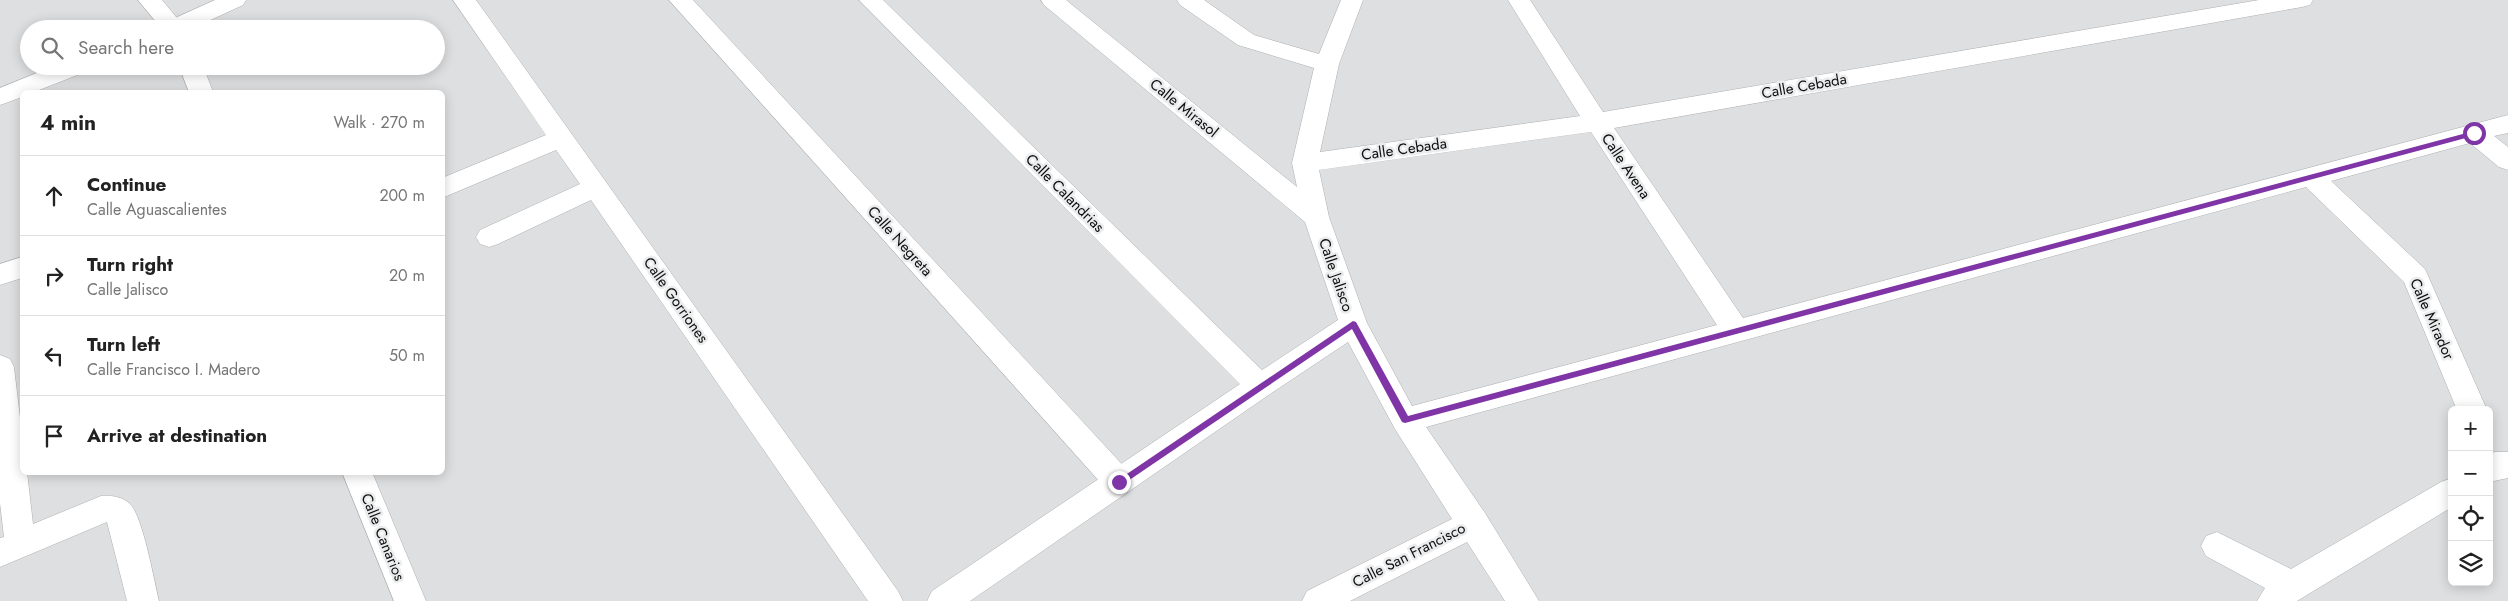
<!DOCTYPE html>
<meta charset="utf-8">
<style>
:root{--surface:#fff;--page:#f2f2f2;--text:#222;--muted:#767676;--line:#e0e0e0}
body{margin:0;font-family:Jost,sans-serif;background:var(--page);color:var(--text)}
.controls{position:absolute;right:15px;bottom:15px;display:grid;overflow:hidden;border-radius:8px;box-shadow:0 2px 12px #0003}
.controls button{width:45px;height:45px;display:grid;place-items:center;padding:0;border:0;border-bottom:1px solid var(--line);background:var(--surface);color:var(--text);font:25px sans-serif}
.stop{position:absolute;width:15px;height:15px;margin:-11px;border:4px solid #8035a7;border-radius:50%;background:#fff}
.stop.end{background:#8035a7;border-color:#fff;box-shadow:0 1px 5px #0008}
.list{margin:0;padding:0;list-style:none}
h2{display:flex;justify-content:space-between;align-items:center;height:65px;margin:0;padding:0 20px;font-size:21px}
h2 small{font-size:16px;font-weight:400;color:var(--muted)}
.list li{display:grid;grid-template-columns:32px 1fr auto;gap:15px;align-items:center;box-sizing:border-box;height:80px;padding:0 20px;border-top:1px solid var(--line)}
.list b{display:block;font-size:19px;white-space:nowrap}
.list p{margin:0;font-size:16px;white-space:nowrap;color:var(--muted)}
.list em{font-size:16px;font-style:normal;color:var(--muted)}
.icon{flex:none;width:28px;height:28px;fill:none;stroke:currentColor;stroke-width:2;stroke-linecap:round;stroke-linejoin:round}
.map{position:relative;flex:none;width:2508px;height:601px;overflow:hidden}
.search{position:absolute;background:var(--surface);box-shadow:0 2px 12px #0003;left:20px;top:20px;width:425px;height:55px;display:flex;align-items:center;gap:12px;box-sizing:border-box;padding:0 18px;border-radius:28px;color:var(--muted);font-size:19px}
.panel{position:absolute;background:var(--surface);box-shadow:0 2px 12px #0003;left:20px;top:90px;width:425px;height:385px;border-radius:8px}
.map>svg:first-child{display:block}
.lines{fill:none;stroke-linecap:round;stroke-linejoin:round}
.minor-casing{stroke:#aeafb0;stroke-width:1}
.tertiary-casing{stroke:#aeafb0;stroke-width:1}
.minor{fill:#fff;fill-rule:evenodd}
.tertiary{fill:#fff;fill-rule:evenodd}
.route{fill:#8035a7}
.labels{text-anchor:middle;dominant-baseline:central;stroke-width:5;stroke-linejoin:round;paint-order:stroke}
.street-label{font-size:15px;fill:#0d0e0e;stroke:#ebeced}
</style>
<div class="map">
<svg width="2508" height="601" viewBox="0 0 2508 601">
<rect width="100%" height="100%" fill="#dedfe0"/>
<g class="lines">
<g class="minor-casing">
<path id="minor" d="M138,0H162L186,29H162Z
M453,0H476L898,591L903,601H868L591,200L498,244L489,247L480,244L476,237L480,230L580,184L556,150L442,198V178L546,135Z
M669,0H693L1130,473L1134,482L1130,491L1119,495L1108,491Z
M1041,0H1066L1297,187L1292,163L1314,68L1238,45L1180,5L1177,0H1204L1254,35L1319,54L1341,0H1363L1339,64L1320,152L1580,116L1508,0H1530L1603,112L2259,0H2313L2310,5L2302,7L1614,128L1743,318L2508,115V133L2494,136L2508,147V170L2499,167L2470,143L2331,181L2425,269L2487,410H2457L2404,282L2306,187L1426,427L1485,513L1539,601H1505L1467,542L1350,601H1302L1307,591L1452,519L1395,429L1348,342L1270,394L1260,398L1250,394L1246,386L1250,378L1338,320L1305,222L1044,5ZM1591,132L1717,325L1412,406L1367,323L1329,217L1319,170Z
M179,66H203L213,92H189Z
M22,257V278L0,285V264Z
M0,355L10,359L14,367L22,435V472H27L33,524L101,496C111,495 123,497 130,504C143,517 154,581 159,601H127L107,522L0,567V538L4,537L0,503Z
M2495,452H2508V478L2489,482V454Z
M342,472H372L426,601H394Z
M2452,478V507L2297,601H2257L2265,588L2206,556L2201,546L2206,536L2217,532L2291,569L2441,482Z"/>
</g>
<g class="tertiary-casing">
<path id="tertiary" d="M215,0H246L243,5L191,29H159L162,24Z
M859,0H883L1270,378L1274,386L1270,394L970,601H927L932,591L1240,384Z
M54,66H89L85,72L34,92H22V97L0,105V88Z"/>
</g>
<use href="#minor" class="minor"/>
<use href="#tertiary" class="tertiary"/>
</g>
<path class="route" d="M2474,131L2478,133L2477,135L1405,423L1402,422L1352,329L1122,485L1119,486L1115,482L1353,321L1356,322L1408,416Z"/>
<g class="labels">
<g class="street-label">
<text transform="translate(1804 86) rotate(-10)">Calle Cebada</text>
<text transform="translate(1184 108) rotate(39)">Calle Mirasol</text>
<text transform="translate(1404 149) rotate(-8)">Calle Cebada</text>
<text transform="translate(1626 166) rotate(56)">Calle Avena</text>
<text transform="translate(1065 193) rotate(45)">Calle Calandrias</text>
<text transform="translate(900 241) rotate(48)">Calle Negreta</text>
<text transform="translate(1336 275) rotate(71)">Calle Jalisco</text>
<text transform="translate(676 300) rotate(55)">Calle Gorriones</text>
<text transform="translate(2432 319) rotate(66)">Calle Mirador</text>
<text transform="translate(383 537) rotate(68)">Calle Canarios</text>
<text transform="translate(1409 555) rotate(-27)">Calle San Francisco</text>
</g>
</g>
</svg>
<div class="controls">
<button>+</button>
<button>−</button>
<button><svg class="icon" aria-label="locate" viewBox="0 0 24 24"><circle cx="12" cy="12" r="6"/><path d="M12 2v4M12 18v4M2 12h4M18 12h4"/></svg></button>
<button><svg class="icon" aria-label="layers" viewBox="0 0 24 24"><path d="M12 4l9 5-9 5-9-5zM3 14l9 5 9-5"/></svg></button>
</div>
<div class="stop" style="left:2474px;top:133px"></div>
<div class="stop end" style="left:1119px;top:482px"></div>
<div class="search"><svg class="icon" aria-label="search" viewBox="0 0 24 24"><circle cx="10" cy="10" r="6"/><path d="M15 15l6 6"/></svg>Search here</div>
<section class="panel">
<h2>4 min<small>Walk · 270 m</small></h2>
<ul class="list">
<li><svg class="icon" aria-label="ahead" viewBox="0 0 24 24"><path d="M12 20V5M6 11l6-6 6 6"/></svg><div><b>Continue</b><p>Calle Aguascalientes</p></div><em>200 m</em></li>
<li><svg class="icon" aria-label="right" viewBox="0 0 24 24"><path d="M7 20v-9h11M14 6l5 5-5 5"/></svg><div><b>Turn right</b><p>Calle Jalisco</p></div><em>20 m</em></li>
<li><svg class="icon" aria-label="left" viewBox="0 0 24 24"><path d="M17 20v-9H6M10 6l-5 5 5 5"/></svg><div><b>Turn left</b><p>Calle Francisco I. Madero</p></div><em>50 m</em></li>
<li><svg class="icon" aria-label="arrive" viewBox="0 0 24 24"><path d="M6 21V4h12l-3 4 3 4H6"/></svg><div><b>Arrive at destination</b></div></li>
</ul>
</section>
</div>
